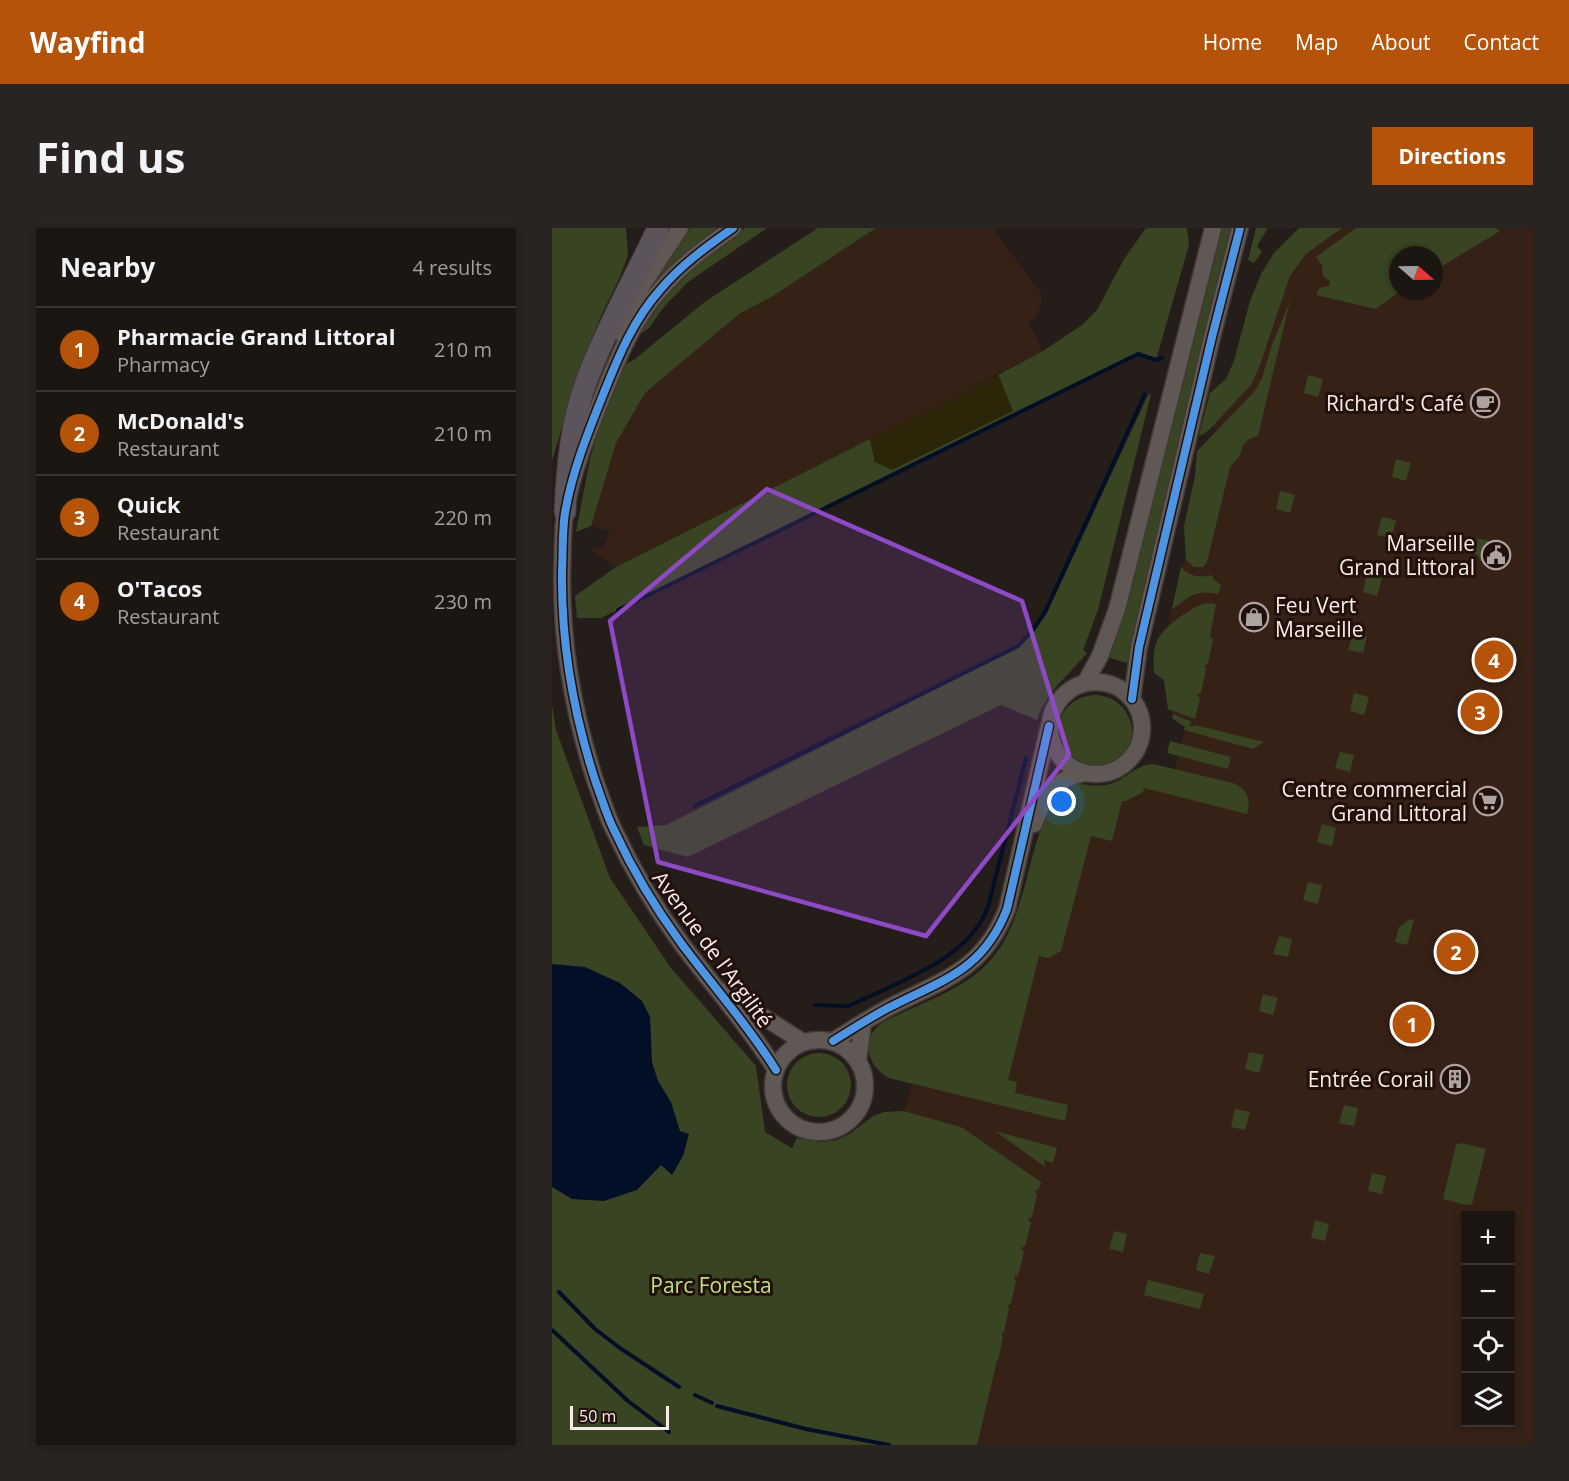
<!DOCTYPE html>
<meta charset="utf-8">
<style>
:root{--surface:#1c1613;--page:#292321;--text:#f1f3f6;--muted:#a09fa0;--line:#3a3533;--accent:#b45309}
body{margin:0;font-family:"Open Sans",sans-serif;background:var(--page);color:var(--text)}
.controls{position:absolute;right:18px;bottom:18px;display:grid;overflow:hidden;border-radius:0px;box-shadow:0 3px 9px #0003}
.controls button{width:54px;height:54px;display:grid;place-items:center;padding:0;border:0;border-bottom:2px solid var(--line);background:var(--surface);color:var(--text);font:30px sans-serif}
.compass{position:absolute;left:837px;top:18px;width:54px;height:54px;border-radius:50%;background:var(--surface);box-shadow:0 3px 9px #0003;rotate:110deg}
.scale{position:absolute;left:18px;bottom:15px;width:99px;box-sizing:border-box;padding-left:6px;border:3px solid #f8ece7;border-top:0;font-size:16px;line-height:21px;white-space:nowrap;color:#f8ece7;-webkit-text-stroke:4px #21110a;paint-order:stroke}
.you{position:absolute;left:510px;top:574px;width:21px;height:21px;margin:-15px;border:4px solid #fff;border-radius:50%;background:#1a73e8;box-shadow:0 0 0 9px #1a73e833}
.badge{display:grid;place-items:center;width:39px;height:39px;border-radius:50%;background:var(--accent);color:#fff;font-size:20px;font-weight:700}
.pin{position:absolute;translate:-50% -50%;border:3px solid #fff;box-shadow:0 2px 6px #0006}
.list{margin:0;padding:0;list-style:none}
h2{display:flex;justify-content:space-between;align-items:center;height:78px;margin:0;padding:0 24px;font-size:26px}
h2 small{font-size:20px;font-weight:400;color:var(--muted)}
.list li{display:grid;grid-template-columns:39px 1fr auto;gap:18px;align-items:center;box-sizing:border-box;height:84px;padding:0 24px;border-top:2px solid var(--line)}
.list b{display:block;font-size:22px;white-space:nowrap}
.list p{margin:0;font-size:20px;white-space:nowrap;color:var(--muted)}
.list em{font-size:20px;font-style:normal;color:var(--muted)}
.icon{flex:none;width:33px;height:33px;fill:none;stroke:currentColor;stroke-width:2;stroke-linecap:round;stroke-linejoin:round}
.map{position:relative;flex:none;width:981px;height:1217px;overflow:hidden;border-radius:0px}
header{display:flex;align-items:center;gap:36px;box-sizing:border-box;height:84px;padding:0 30px;background:var(--accent);color:#fff}
header strong{font-size:28px}
nav{display:flex;gap:33px;margin-inline-start:auto;font-size:21px}
.intro{display:flex;align-items:center;justify-content:space-between;box-sizing:border-box;height:144px;padding:0 36px}
h1{margin:0;font-size:42px}
.button{padding:15px 27px;border-radius:0px;background:var(--accent);color:#fff;font-size:21px;font-weight:700}
main{display:flex;gap:36px;padding:0 36px}
aside{flex:1;background:var(--surface);border-radius:0px;box-shadow:0 3px 9px #0003}
.map>svg:first-child{display:block}
.built{fill:#362117;fill-rule:evenodd}
.green{fill:#394522}
.sand{fill:#2d2507}
.water{fill:#030f26}
.lines{fill:none;stroke-linecap:round;stroke-linejoin:round}
.stream{stroke:#030f26;stroke-width:4}
.secondary-casing{stroke:#403836;stroke-width:19}
.highway-casing{stroke:#403836;stroke-width:23}
.secondary{stroke:#605854;stroke-width:16}
.highway{stroke:#5c545b;stroke-width:21}
.cycleway-casing{stroke:#21110a;stroke-width:11}
.cycleway{stroke:#4d94e3;stroke-width:8}
.marked{fill:#8e49c5;fill-opacity:0.2;stroke:#8e49c5;stroke-width:4.5;stroke-linejoin:round}
.labels{text-anchor:middle;dominant-baseline:central;stroke-width:6;stroke-linejoin:round;paint-order:stroke}
.poi-label{font-size:21px;fill:#f8ece7;stroke:#21110a;text-anchor:end}
.street-label{font-size:21px;fill:#f8ece7;stroke:#21110a}
.park-label{font-size:21px;fill:#bce281;stroke:#21110a}
</style>
<header>
<strong>Wayfind</strong>
<nav><a>Home</a><a>Map</a><a>About</a><a>Contact</a></nav>
</header>
<div class="intro"><h1>Find us</h1><a class="button">Directions</a></div>
<main>
<aside>
<h2>Nearby<small>4 results</small></h2>
<ul class="list">
<li><span class="badge">1</span><div><b>Pharmacie Grand Littoral</b><p>Pharmacy</p></div><em>210 m</em></li>
<li><span class="badge">2</span><div><b>McDonald's</b><p>Restaurant</p></div><em>210 m</em></li>
<li><span class="badge">3</span><div><b>Quick</b><p>Restaurant</p></div><em>220 m</em></li>
<li><span class="badge">4</span><div><b>O'Tacos</b><p>Restaurant</p></div><em>230 m</em></li>
</ul>
</aside>
<div class="map">
<svg width="981" height="1217" viewBox="0 0 981 1217">
<rect width="100%" height="100%" fill="#251d19"/>
<path class="built" d="M324,0H442L445,6L489,65L490,75L487,83L483,90L476,93L491,123L64,339L38,322L51,319L58,304L39,297L64,215L93,165L187,86L221,68Z
M790,0H981V1217H413L351,891L360,856L449,876L486,726L538,607L569,571L623,541L633,499L620,490L621,486L616,481L612,452L602,445L601,430L606,410L616,400L629,339L634,332L632,298L643,248L645,223L666,203L660,198L699,156L707,140L738,48L754,26ZM846,27H882V63H846ZM914,988H958V1194H914Z"/>
<path class="green" d="M0,0H74L76,27L68,49L49,88L34,125L16,179L0,233Z
M139,0H172L97,65L103,52Z
M193,0H215L136,54L111,80L97,100L85,108L118,62L140,39Z
M266,0H324L221,68L187,86L93,165L64,215L39,298L24,304L38,231L51,187L71,138L83,131L154,73Z
M594,0H635L637,17L604,132L586,126L49,390H25L23,368L64,339L318,211L323,234L461,183L446,147L491,123L530,97L545,82L572,31Z
M668,0H682L575,435L555,429L566,402L578,363Z
M704,0H716L705,18L710,24L702,35L696,32Z
M747,0H790L754,26L738,48L707,140L699,157L656,203L650,207H647L658,165L674,151L682,133L698,73L709,46L722,25Z
M804,0H944L948,3L882,43V27H846V63H849L823,81L764,67L767,60L777,58L778,53L771,48L770,37L764,29Z
M738,73L706,208L697,211L691,217L688,227L678,239L655,334L651,339H642L634,332L632,298L643,248L645,223L702,164L710,150L720,117Z
M756,147L771,151L766,169L752,165Z
M599,166L546,382L531,422L535,425C516,448 495,463 485,492L449,477L136,629L92,617L85,599L114,597L466,420L480,406L495,385L596,167Z
M844,231L859,235L854,253L840,249Z
M728,263L743,267L738,285L724,281Z
M830,289L844,292L840,310L825,307Z
M925,310L938,313L933,334L928,333L927,329L922,325Z
M629,339C638,349 648,350 660,347L662,352L669,357L666,366C642,361 638,369 620,381Z
M815,346L830,350L825,368L811,364Z
M655,375L664,376L658,408L661,412L656,436L652,438L654,441L649,465L645,467L648,470L643,491L616,481L612,452L602,445C602,434 600,422 606,411C614,397 639,379 655,375Z
M801,405L815,408L811,425L796,422Z
M802,465L817,469L812,487L798,483Z
M506 504a37 37 0 1 1 74 0a37 37 0 1 1-74 0Z
M0,477L4,502L58,650L119,740L204,838L213,904L240,920L245,910L269,914L285,912L299,905L321,888L332,884L351,883L409,899L489,954L487,961L483,963L485,967L480,989L476,991L479,995L473,1018L469,1020L472,1024L466,1047L462,1049L464,1053L459,1075L455,1079L457,1081L452,1104L449,1107L451,1109L446,1132L443,1135L444,1137L425,1217H0Z
M621,486L640,494L638,496L639,499L643,497L712,514L701,521L632,502L633,499L620,490Z
M618,513L679,529L676,541L615,525Z
M788,524L802,527L798,544L783,540Z
M601,536L681,555C696,562 699,571 695,586L592,560L591,564L574,573H570L560,613L539,608L509,723L496,730L487,728L456,852L465,854L463,865L516,877L513,893L337,850C317,839 308,815 326,798C332,792 343,789 350,785C377,772 408,761 430,741C471,704 472,643 491,595C497,580 503,566 514,555C528,555 544,560 558,556C574,551 584,537 601,536Z
M770,596L784,600L780,618L765,614Z
M756,654L770,657L766,676L751,672Z
M858,691L862,692L855,717L843,714L847,699Z
M727,708L740,711L736,729L721,726Z
M711,766L726,770L721,787L707,783Z
M697,824L712,827L707,845L693,841Z
M235 857a32 32 0 1 1 64 0a32 32 0 1 1-64 0Z
M792,877L806,880L802,898L787,895Z
M683,881L698,884L693,902L679,899Z
M443,903L505,920L501,935L492,932L493,939Z
M909,915L934,921L920,976L914,977L891,971L904,917Z
M820,945L834,948L830,966L816,963Z
M763,992L777,996L773,1013L759,1010Z
M562,1003L575,1006L571,1024L557,1021Z
M648,1025L663,1028L657,1046L644,1042Z
M596,1052L652,1066L648,1081L592,1067Z"/>
<path class="sand" d="M446,147L461,183L340,242L323,234L318,211Z"/>
<path class="water" d="M0,736L33,739L68,755L90,773L98,789L100,834L106,853L119,874L128,903L137,906L131,928L120,947L109,937L85,962L52,973L20,971L0,959Z"/>
<g class="lines">
<path class="stream" d="M66,382L586,126L604,132L610,130
M143,578L466,418L480,403L493,384L593,166
M263,777L296,778L301,776C348,753 417,731 436,679L474,530
M7,1064L43,1101L68,1120L127,1159
M0,1102L76,1173L117,1204
M143,1167L160,1175
M165,1178L254,1201L337,1217"/>
<g class="secondary-casing">
<path id="secondary" d="M181,0C154,19 129,37 108,62C82,91 67,127 53,162C37,202 20,243 13,285C10,304 11,324 10,343C9,416 21,485 44,555C50,571 55,589 63,604C81,643 104,681 129,715C161,758 196,797 224,842
M68,104L89,59L128,0
M498 500a46 46 0 1 1 92 0a46 46 0 1 1-92 0Z
M533,455L548,428L565,381L661,0
M580,471L587,419L660,109L688,0
M482,596C494,566 499,553 532,545
M175,763L194,778L251,814
M221 858a46 46 0 1 1 92 0a46 46 0 1 1-92 0Z
M281,813C299,802 317,790 336,780C390,752 431,743 455,681L497,498
M306,833L311,795"/>
</g>
<g class="highway-casing">
<path id="highway" d="M13,284C15,238 19,192 36,149C55,98 83,50 106,0"/>
</g>
<use href="#secondary" class="secondary"/>
<use href="#highway" class="highway"/>
<g class="cycleway-casing">
<path id="cycleway" d="M181,0C154,19 129,37 108,62C82,91 67,127 53,162C37,202 20,243 13,285C10,304 11,324 10,343C9,416 21,485 44,555C50,571 55,589 63,604C81,643 104,681 129,715C161,758 196,797 224,842
M580,471L587,419L660,109L688,0
M281,813C299,802 317,790 336,780C390,752 431,743 455,681L497,498"/>
</g>
<use href="#cycleway" class="cycleway"/>
</g>
<path class="marked" d="M215,261L470,373L517,527L374,708L106,634L58,393Z"/>
<defs>
<g id="cafe-ring" transform="scale(1.5)"><circle r="9.5" fill="#21110a" stroke="#aea49f" stroke-width="1.5"/><path d="M-5.5-4.5H6V0H3Q3 3.5 0 3.5H-2.5Q-5.5 3.5-5.5 0ZM3-3.2v2h1.7v-2ZM-6 4.5H4V6H-6Z" fill="#aea49f"/></g>
<g id="civic-ring" transform="scale(1.5)"><circle r="9.5" fill="#21110a" stroke="#aea49f" stroke-width="1.5"/><path d="M-.6-6.5H3V-4.5H.6V-3L4-1V1h2V6H-6V1h2V-1L-.6-3ZM-1.2 2.5V6h2.4V2.5Z" fill="#aea49f"/></g>
<g id="shop-ring" transform="scale(1.5)"><circle r="9.5" fill="#21110a" stroke="#aea49f" stroke-width="1.5"/><path d="M-5-2.5h2.3a2.7 3.5 0 0 1 5.4 0H5L5.5 6h-11ZM-1.5-2.5h3a1.5 2.3 0 0 0-3 0Z" fill="#aea49f"/></g>
<g id="supermarket-ring" transform="scale(1.5)"><circle r="9.5" fill="#21110a" stroke="#aea49f" stroke-width="1.5"/><path d="M-6-5.5h2.5l.6 2H6L4.5 2H-2.5L-4.4-4H-6ZM-1.5 3.2a1.3 1.3 0 1 0 .1 0ZM3 3.2a1.3 1.3 0 1 0 .1 0Z" fill="#aea49f"/></g>
<g id="building-ring" transform="scale(1.5)"><circle r="9.5" fill="#21110a" stroke="#aea49f" stroke-width="1.5"/><path d="M-4-6H4V6H1V3H-1V6H-4ZM-2.5-4.3h1.7v1.8h-1.7ZM.8-4.3h1.7v1.8H.8ZM-2.5-1h1.7V.8h-1.7ZM.8-1h1.7V.8H.8Z" fill="#aea49f"/></g>
</defs>
<g fill-rule="evenodd">
<use href="#cafe-ring" x="933" y="175"/>
<use href="#civic-ring" x="944" y="327"/>
<use href="#shop-ring" x="702" y="389"/>
<use href="#supermarket-ring" x="936" y="573"/>
<use href="#building-ring" x="903" y="851"/>
</g>
<g class="labels">
<g class="poi-label">
<text x="912" y="175">Richard's Café</text>
<text x="923" y="315">Marseille<tspan x="923" dy="24">Grand Littoral</tspan></text>
<text x="723" y="377" text-anchor="start">Feu Vert<tspan x="723" dy="24">Marseille</tspan></text>
<text x="915" y="561">Centre commercial<tspan x="915" dy="24">Grand Littoral</tspan></text>
<text x="882" y="851">Entrée Corail</text>
</g>
<g class="street-label">
<text transform="translate(161 721) rotate(54)">Avenue de l'Argilité</text>
</g>
<g class="park-label">
<text x="159" y="1057">Parc Foresta</text>
</g>
</g>
</svg>
<div class="controls">
<button>+</button>
<button>−</button>
<button><svg class="icon" aria-label="locate" viewBox="0 0 24 24"><circle cx="12" cy="12" r="6"/><path d="M12 2v4M12 18v4M2 12h4M18 12h4"/></svg></button>
<button><svg class="icon" aria-label="layers" viewBox="0 0 24 24"><path d="M12 4l9 5-9 5-9-5zM3 14l9 5 9-5"/></svg></button>
</div>
<svg class="compass" viewBox="-18 -18 36 36"><path d="M0-13l5 13h-10z" fill="#e53935"/><path d="M0 13l5-13h-10z" fill="#a09fa0"/></svg>
<div class="scale">50 m</div>
<div class="you"></div>
<div class="pin badge" style="left:860px;top:796px">1</div>
<div class="pin badge" style="left:904px;top:724px">2</div>
<div class="pin badge" style="left:928px;top:484px">3</div>
<div class="pin badge" style="left:942px;top:432px">4</div>
</div>
</main>
